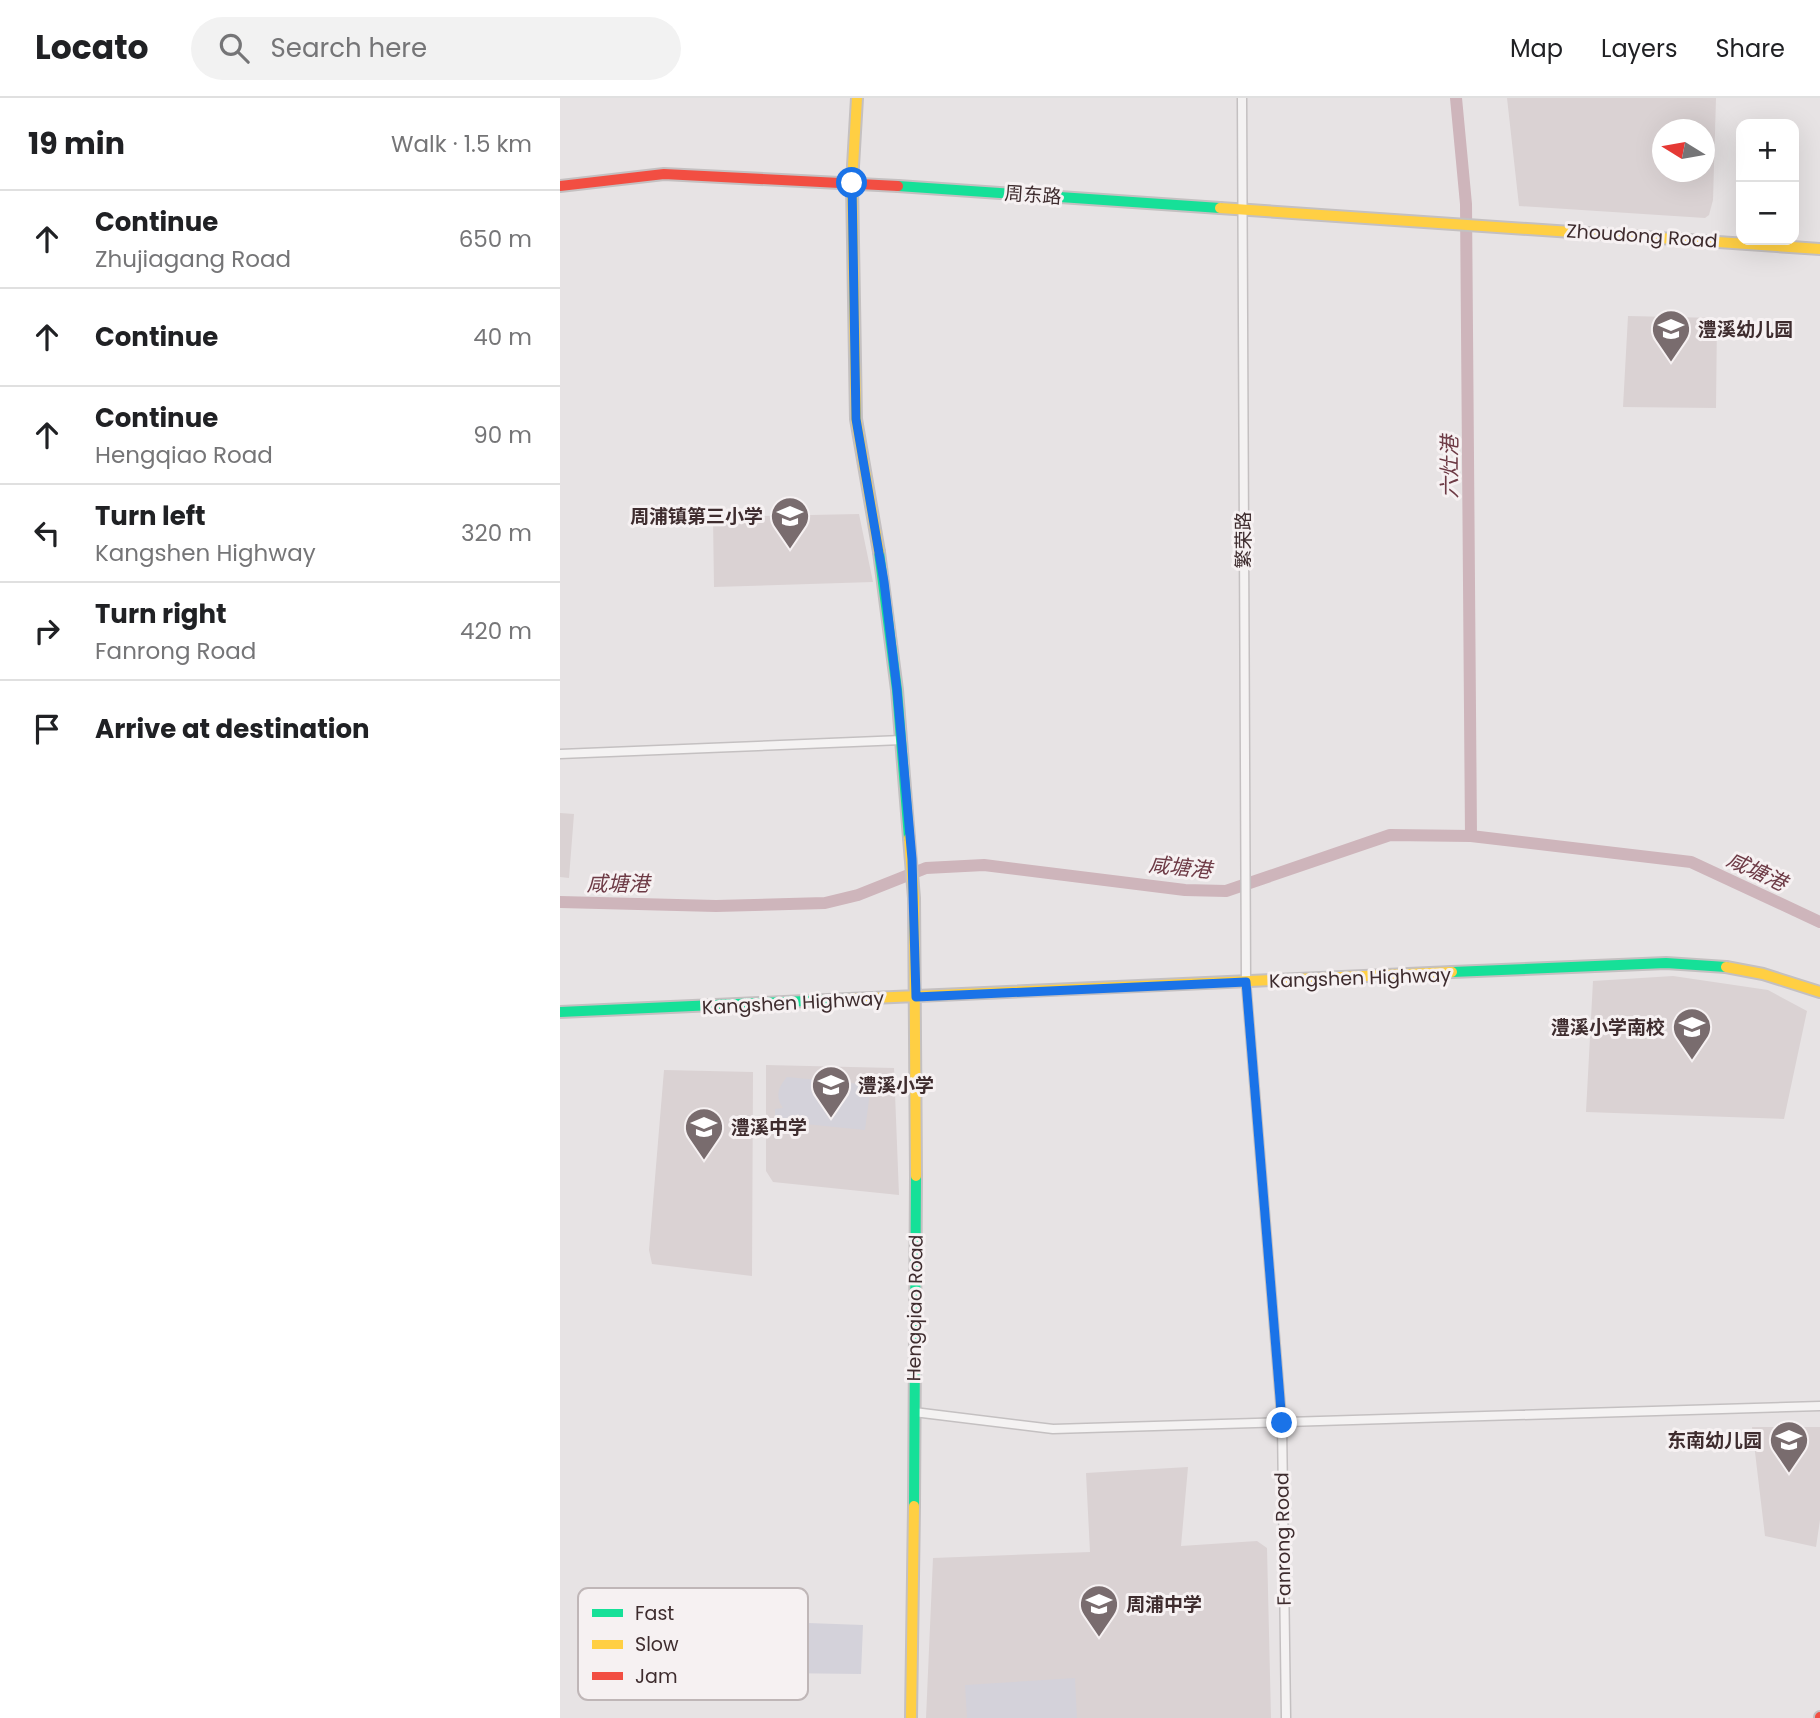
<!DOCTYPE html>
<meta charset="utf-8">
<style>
:root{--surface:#fff;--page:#f2f2f2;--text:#202124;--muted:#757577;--line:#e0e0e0}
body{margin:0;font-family:Poppins,"Noto Sans SC",sans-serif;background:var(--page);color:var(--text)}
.controls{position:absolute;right:21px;top:21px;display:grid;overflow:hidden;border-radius:14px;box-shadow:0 7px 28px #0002}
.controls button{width:63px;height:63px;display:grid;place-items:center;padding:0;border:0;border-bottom:2px solid var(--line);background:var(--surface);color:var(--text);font:35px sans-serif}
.compass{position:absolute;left:1092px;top:21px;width:63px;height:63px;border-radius:50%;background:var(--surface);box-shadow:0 7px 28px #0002;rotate:281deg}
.stop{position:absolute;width:21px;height:21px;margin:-16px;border:5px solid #1a73e8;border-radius:50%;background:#fff}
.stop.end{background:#1a73e8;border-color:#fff;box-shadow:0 2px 7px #0008}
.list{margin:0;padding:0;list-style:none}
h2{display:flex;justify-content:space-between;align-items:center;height:91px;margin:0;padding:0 28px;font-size:30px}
h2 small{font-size:23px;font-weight:400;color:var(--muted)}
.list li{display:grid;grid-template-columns:46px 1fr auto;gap:21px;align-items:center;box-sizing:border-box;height:98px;padding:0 28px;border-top:2px solid var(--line)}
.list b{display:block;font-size:26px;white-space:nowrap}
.list p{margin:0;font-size:23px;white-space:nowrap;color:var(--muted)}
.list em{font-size:23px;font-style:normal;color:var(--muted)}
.icon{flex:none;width:38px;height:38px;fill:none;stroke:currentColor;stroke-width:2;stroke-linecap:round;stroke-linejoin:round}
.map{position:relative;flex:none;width:1260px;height:1620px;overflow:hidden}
header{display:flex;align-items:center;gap:42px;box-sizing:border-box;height:98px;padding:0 35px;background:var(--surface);border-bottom:2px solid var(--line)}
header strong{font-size:33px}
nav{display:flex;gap:38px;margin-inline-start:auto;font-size:24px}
.search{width:490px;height:63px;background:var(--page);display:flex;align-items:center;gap:18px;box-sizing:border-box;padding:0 24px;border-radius:38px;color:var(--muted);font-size:26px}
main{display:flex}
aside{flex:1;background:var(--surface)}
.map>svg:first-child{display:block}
.built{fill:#dad2d3;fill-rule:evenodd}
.green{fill:#d4d2da}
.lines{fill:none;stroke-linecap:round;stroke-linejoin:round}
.river{stroke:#ceb5bb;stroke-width:12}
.street-casing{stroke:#c4c0c1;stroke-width:11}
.fast-casing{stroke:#c4c0c1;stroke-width:14}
.slow-casing{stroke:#c4c0c1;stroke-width:14}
.jam-casing{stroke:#c4c0c1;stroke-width:14}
.street{stroke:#f4f2f2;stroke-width:8}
.fast{stroke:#16e098;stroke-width:10}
.slow{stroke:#ffcf43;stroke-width:10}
.jam{stroke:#f24e42;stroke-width:10}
.route{stroke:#1a73e8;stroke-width:9}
.labels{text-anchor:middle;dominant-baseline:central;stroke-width:6;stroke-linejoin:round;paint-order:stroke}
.street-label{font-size:19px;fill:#3e2c2e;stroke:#f6f1f2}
.poi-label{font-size:19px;font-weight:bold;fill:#3e2c2e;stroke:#f6f1f2;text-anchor:start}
.water-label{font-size:21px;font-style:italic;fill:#6d3a45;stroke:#f6f1f2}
.key{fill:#f6f1f2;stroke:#bfb6b7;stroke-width:2}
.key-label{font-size:19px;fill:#3e2c2e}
</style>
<header>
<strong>Locato</strong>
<div class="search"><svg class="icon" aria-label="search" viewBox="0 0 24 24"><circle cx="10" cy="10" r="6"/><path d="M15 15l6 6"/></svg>Search here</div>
<nav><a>Map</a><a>Layers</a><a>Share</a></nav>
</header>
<main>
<aside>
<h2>19 min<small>Walk · 1.5 km</small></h2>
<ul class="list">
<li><svg class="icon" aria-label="ahead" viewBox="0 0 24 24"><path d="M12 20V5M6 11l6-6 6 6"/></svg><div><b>Continue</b><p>Zhujiagang Road</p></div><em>650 m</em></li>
<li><svg class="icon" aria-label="ahead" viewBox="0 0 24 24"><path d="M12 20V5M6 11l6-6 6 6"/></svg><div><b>Continue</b></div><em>40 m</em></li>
<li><svg class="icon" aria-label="ahead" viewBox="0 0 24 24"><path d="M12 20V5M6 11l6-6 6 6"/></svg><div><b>Continue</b><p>Hengqiao Road</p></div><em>90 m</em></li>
<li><svg class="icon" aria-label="left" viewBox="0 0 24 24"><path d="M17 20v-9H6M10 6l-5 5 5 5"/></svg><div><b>Turn left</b><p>Kangshen Highway</p></div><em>320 m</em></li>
<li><svg class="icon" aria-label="right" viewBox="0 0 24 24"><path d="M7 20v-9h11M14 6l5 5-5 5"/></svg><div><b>Turn right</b><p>Fanrong Road</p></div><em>420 m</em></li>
<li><svg class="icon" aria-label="arrive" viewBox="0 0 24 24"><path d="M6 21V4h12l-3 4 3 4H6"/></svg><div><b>Arrive at destination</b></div></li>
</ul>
</aside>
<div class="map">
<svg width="1260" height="1620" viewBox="0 0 1260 1620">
<rect width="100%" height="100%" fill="#e7e3e4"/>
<path class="built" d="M947,0H1156L1153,102L1149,117L1145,120L959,108ZM1102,32H1144V74H1102Z
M1068,218L1157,220L1156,310L1063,309Z
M299,416L313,484L154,489L153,419Z
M0,715L14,716L9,780L0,779Z
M1113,878L1208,892L1247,913L1224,1021L1026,1014L1033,883Z
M206,967L334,970L339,1097L213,1084L206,1073Z
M104,972L193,974L192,1178L92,1166L89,1152Z
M1192,1329H1260V1422L1256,1449L1205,1438Z
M628,1369L621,1448L697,1443L707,1450L711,1620H366L373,1460L530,1454L526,1375Z"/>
<path class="green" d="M227,979L311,987L305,1032L215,1023V1011L223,1010C215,999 218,989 227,979Z
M220,1524L303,1527L301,1576L217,1575Z
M515,1580L517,1620H407L405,1587Z"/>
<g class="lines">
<path class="river" d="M896,0L906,106L911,738
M0,804L156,808L265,805L298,797L366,770L424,767L625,792L666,793L830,737L911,738L1131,764L1260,824"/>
<g class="street-casing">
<path id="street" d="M682,0L686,884L722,1325L726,1620
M0,656L342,642
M354,1314L493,1331L1260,1308"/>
</g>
<g class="fast-casing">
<path id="fast" d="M338,88L660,110
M319,454L337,592L349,740
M892,874L1106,865L1166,869
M0,914L289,901
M354,1408L356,1078"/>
</g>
<g class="slow-casing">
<path id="slow" d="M297,0L292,85L296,321L319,454
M660,110L1260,151
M349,740L354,800L356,1078
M1166,869L1203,876L1260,894
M289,901L892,874
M351,1620L354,1408"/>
</g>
<g class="jam-casing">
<path id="jam" d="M0,88L104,76L338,88
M1260,1619V1620"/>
</g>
<use href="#street" class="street"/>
<use href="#fast" class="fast"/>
<use href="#slow" class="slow"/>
<use href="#jam" class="jam"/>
</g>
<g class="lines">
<path class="route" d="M292,85L296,321L324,484L337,592L352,761L356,899L686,884L722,1325"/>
</g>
<defs>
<g id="school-pin" transform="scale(2.0125)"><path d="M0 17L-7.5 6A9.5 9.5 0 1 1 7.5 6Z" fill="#796c6e" stroke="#f6f1f2"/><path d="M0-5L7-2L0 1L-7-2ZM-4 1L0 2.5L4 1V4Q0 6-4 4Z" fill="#fff"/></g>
</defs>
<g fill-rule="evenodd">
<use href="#school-pin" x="1111" y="231"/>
<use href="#school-pin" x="230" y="418"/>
<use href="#school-pin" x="1132" y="929"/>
<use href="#school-pin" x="271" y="987"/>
<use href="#school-pin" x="144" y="1029"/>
<use href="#school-pin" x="1229" y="1342"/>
<use href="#school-pin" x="539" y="1506"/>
</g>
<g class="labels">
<g class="street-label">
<text transform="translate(473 97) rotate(4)">周东路</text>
<text transform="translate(1082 138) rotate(4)">Zhoudong Road</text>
<text transform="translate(683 442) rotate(-90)">繁荣路</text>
<text transform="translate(800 880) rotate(-2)">Kangshen Highway</text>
<text transform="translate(233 905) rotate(-3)">Kangshen Highway</text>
<text transform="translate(355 1210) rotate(-89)">Hengqiao Road</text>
<text transform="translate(723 1441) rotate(-91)">Fanrong Road</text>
</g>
<g class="poi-label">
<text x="1138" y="231">澧溪幼儿园</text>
<text x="203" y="418" text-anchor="end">周浦镇第三小学</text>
<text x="1105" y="929" text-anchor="end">澧溪小学南校</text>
<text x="298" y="987">澧溪小学</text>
<text x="171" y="1029">澧溪中学</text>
<text x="1202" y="1342" text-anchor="end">东南幼儿园</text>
<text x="566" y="1506">周浦中学</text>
</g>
<g class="water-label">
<text transform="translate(889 369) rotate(-90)">六灶港</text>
<text transform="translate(620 769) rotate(6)">咸塘港</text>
<text transform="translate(1197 773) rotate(25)">咸塘港</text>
<text x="58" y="785">咸塘港</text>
</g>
</g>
<rect x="18" y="1490" width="230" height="112" rx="10" class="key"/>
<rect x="32" y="1511" width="31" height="8" fill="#16e098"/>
<rect x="32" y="1542" width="31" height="9" fill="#ffcf43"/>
<rect x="32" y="1574" width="31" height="8" fill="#f24e42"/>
<g class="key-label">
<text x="75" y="1522">Fast</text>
<text x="75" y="1553">Slow</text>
<text x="75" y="1585">Jam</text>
</g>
</svg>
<div class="controls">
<button>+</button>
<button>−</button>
</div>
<svg class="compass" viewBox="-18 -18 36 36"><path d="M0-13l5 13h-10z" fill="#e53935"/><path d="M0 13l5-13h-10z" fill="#757577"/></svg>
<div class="stop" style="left:292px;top:85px"></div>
<div class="stop end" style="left:722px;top:1325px"></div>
</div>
</main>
